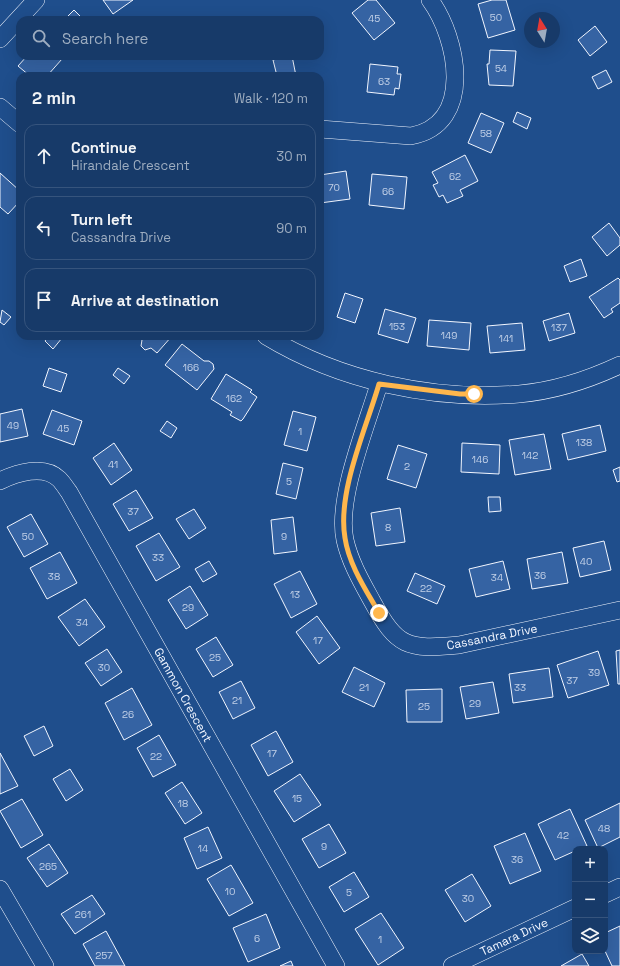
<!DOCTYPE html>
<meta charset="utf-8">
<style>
:root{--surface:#173a69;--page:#244571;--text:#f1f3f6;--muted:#9eadc0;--line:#36547d}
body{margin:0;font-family:"Space Grotesk",sans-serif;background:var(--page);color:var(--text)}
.controls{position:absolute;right:12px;bottom:12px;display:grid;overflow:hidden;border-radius:8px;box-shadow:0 4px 16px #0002}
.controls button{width:36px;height:36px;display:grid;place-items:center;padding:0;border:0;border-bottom:1px solid var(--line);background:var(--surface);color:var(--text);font:20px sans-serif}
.compass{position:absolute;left:524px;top:12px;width:36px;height:36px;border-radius:50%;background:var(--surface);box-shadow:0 4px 16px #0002;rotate:349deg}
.stop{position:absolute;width:12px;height:12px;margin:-9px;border:3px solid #ffb74d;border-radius:50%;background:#fff}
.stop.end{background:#ffb74d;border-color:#fff;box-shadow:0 1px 4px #0008}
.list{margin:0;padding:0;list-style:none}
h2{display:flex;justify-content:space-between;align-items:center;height:52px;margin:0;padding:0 16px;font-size:17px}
h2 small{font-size:13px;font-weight:400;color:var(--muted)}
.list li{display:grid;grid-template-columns:26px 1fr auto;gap:12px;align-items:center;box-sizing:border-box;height:64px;margin:0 8px 8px;padding:0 8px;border:1px solid var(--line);border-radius:12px}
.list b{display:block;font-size:15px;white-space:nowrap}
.list p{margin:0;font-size:13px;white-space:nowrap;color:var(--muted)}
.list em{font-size:13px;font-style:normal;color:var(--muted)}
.icon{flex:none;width:22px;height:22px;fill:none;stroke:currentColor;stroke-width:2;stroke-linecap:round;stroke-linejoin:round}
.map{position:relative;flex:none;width:620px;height:966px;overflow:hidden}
.search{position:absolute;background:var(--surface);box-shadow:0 4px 16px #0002;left:16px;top:16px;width:308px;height:44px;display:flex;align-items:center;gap:10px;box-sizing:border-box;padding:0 14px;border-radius:12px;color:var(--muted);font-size:15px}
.panel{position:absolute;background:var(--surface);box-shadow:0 4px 16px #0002;left:16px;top:72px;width:308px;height:268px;border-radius:12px}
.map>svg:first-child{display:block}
.building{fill:#3563a3;stroke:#f2f6ff}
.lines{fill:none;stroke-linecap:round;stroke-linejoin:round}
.minor-casing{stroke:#f2f6ff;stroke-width:18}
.minor{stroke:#1f4e8c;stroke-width:17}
.route{stroke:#ffb74d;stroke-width:5}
.labels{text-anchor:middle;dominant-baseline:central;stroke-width:3;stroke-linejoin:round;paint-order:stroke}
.number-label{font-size:10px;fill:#c3d1e8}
.street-label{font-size:12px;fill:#f2f6ff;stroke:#1f4e8c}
</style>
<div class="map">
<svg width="620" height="966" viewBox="0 0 620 966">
<rect width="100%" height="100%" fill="#1f4e8c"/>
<path class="building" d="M103,0H133L113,14Z
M368,0H376L395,23L374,40L352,13Z
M492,0H506L515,30L488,38L478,4Z
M74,10L84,20H64Z
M595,26L607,42L590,56L578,40Z
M490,50L516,51L513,86L489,85L487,64H489Z
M27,56H59L62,59L47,76H30L18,66Z
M292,56L296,76H277L273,60Z
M370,64L398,67L397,74H401L399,89L395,88L394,95L367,92Z
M606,70L612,82L598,89L592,77Z
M517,112L531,118L527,129L513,122Z
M481,113L504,123L491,153L468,143Z
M465,155L478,181L460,190L463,196L447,203L443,195L439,197L433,185L438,183L432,172Z
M346,171L350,199L320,203V175Z
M0,173L20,191V201L8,214L0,207Z
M372,174L407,177L404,209L369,205Z
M609,223L620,238V245L607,256L592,237Z
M581,259L587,276L570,282L564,266Z
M618,278L620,280V303L611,309L613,312L604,318L589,297Z
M345,293L363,299L355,323L337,317Z
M385,309L416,318L408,343L378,334Z
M2,310L11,317L4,325L0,322Z
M569,313L575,333L549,341L543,321Z
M429,320L471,323L469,350L427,346Z
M522,323L525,350L490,353L487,326Z
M49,336H61L62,338L53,349L45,341Z
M137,336H172L157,353L151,348L145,350L141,346L142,340Z
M182,344L204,361H209L213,364L214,369L197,390L165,365Z
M49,368L67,374L61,392L43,386Z
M118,368L130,376L124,384L113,375Z
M226,374L252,390L250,392L257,397L243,419L241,421L230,415L232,412L211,399Z
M22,409L28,436L0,442V414Z
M52,410L82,421L74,445L43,434Z
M293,411L316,417L307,451L284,445Z
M167,421L177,428L171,438L160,431Z
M600,425L606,451L568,460L562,434Z
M544,434L551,469L515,475L509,440Z
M114,443L132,470L111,485L93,458Z
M462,443L500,445L499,474L461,472Z
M398,445L427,454L416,488L387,479Z
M283,463L303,468L296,499L276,494Z
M620,467V481L617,482L613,470Z
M136,490L153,518L129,531L113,504Z
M488,497H500L501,511L489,512Z
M400,508L405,542L376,546L371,513Z
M194,509L206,528L189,539L176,519Z
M31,514L48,544L24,557L7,527Z
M293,517L297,551L274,554L271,520Z
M159,533L180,567L156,581L136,546Z
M604,541L611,570L580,577L573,548Z
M60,552L77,583L47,599L30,568Z
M562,552L568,583L532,589L527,559Z
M209,561L217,574L203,582L195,569Z
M503,561L510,589L476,597L469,569Z
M300,571L317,604L291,618L274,584Z
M415,573L445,586L437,604L407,591Z
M190,586L208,615L186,629L168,600Z
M85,599L105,627L79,646L58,617Z
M317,616L340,648L319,664L296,632Z
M216,637L233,665L213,677L196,649Z
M107,649L122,672L101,686L85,663Z
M620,650V684H618L616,651Z
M598,651L609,685L568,698L557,665Z
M354,667L385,683L374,707L342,692Z
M549,668L553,697L513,703L509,674Z
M241,681L255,708L233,719L219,692Z
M493,682L499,713L466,719L460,687Z
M132,688L152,725L124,740L105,703Z
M442,689V722H407L406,690Z
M44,726L53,746L34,756L24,736Z
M276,731L293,762L268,776L251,745Z
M159,735L176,765L153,777L137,748Z
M0,753L18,786L0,794Z
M70,769L83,790L66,801L53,779Z
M300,774L321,805L294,822L274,791Z
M182,782L202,813L185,824L165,793Z
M22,799L43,835L21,848L0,811Z
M620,803V837L598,848L585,820Z
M570,809L587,846L575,849V851L555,860L538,824Z
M329,824L346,853L319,868L302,839Z
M208,827L222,858L197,869L184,838Z
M525,833L541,871L510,884L494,846Z
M49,844L68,873L47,887L27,858Z
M231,865L253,903L229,916L207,879Z
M354,872L369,897L344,912L329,887Z
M472,874L491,906L465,922L445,890Z
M92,895L105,914L75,934L61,914Z
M381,913L404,948L378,965L355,929Z
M266,914L280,948L248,962L233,928Z
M620,926V966H612L605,951V933Z
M106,931L125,966H95L83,944Z
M582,954L589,966H561Z
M291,961L293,966H280Z"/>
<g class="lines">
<g class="minor-casing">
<path id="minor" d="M0,39L36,0
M0,107L20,124
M320,129L411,136C475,124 458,38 430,0
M266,336C340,381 433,401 519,394C554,391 588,380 620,365
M379,384C367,425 336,499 345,540C350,562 361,581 372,601C397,647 407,650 459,645L620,610
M0,481C16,473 44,464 59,479C63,483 66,488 69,492L336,966
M0,889L45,966
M605,894L620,887
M452,966L575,908"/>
</g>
<use href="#minor" class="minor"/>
</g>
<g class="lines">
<path class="route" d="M379,613C366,590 349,565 345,538C337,492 366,429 379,384L460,394H474"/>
</g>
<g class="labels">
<g class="number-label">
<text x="496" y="17">50</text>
<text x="374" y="18">45</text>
<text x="501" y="68">54</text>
<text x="384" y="81">63</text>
<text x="486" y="133">58</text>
<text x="455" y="176">62</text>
<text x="334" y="187">70</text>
<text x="388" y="191">66</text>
<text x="397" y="326">153</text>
<text x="559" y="327">137</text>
<text x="449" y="335">149</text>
<text x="506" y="338">141</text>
<text x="191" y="367">166</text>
<text x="234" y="398">162</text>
<text x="13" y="425">49</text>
<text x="63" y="428">45</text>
<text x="300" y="431">1</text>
<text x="584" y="442">138</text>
<text x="530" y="455">142</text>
<text x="480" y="459">146</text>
<text x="113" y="464">41</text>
<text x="407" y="466">2</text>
<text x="289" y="481">5</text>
<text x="133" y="511">37</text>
<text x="388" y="527">8</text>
<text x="28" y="536">50</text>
<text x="284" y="536">9</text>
<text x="158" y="557">33</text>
<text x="586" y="561">40</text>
<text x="540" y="575">36</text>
<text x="54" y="576">38</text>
<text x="497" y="577">34</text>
<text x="426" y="588">22</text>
<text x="295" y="594">13</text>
<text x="188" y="607">29</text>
<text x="82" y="622">34</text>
<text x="318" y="640">17</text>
<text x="215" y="657">25</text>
<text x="104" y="667">30</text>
<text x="594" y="672">39</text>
<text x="572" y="680">37</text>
<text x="364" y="687">21</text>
<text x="520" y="687">33</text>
<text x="237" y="700">21</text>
<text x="475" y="703">29</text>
<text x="424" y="706">25</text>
<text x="128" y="714">26</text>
<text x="272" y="753">17</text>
<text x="156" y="756">22</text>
<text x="297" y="798">15</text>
<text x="183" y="803">18</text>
<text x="604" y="828">48</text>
<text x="563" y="835">42</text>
<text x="324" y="846">9</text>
<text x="203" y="848">14</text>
<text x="517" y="859">36</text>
<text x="48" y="866">265</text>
<text x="230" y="891">10</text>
<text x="349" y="892">5</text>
<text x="468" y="898">30</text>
<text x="83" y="914">261</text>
<text x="257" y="938">6</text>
<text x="380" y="939">1</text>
<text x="104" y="955">257</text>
</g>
<g class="street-label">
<text transform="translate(492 637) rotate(-11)">Cassandra Drive</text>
<text transform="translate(183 695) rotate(61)">Gammon Crescent</text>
<text transform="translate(514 937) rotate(-25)">Tamara Drive</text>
</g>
</g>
</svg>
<div class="controls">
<button>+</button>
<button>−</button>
<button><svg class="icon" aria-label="layers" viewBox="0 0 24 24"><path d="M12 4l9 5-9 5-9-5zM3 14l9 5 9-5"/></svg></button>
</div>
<svg class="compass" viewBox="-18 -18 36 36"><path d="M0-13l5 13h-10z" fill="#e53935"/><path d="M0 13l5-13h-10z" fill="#9eadc0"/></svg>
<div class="stop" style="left:474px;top:394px"></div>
<div class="stop end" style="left:379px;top:613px"></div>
<div class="search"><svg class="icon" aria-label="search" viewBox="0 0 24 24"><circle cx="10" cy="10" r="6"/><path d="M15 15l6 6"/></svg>Search here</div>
<section class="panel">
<h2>2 min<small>Walk · 120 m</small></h2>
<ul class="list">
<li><svg class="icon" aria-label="ahead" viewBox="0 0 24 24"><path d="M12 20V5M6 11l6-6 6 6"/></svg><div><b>Continue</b><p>Hirandale Crescent</p></div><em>30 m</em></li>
<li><svg class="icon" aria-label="left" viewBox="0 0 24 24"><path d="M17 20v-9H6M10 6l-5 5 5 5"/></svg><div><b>Turn left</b><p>Cassandra Drive</p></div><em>90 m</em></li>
<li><svg class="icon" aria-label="arrive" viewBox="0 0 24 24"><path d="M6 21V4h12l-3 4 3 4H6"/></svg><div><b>Arrive at destination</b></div></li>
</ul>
</section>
</div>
